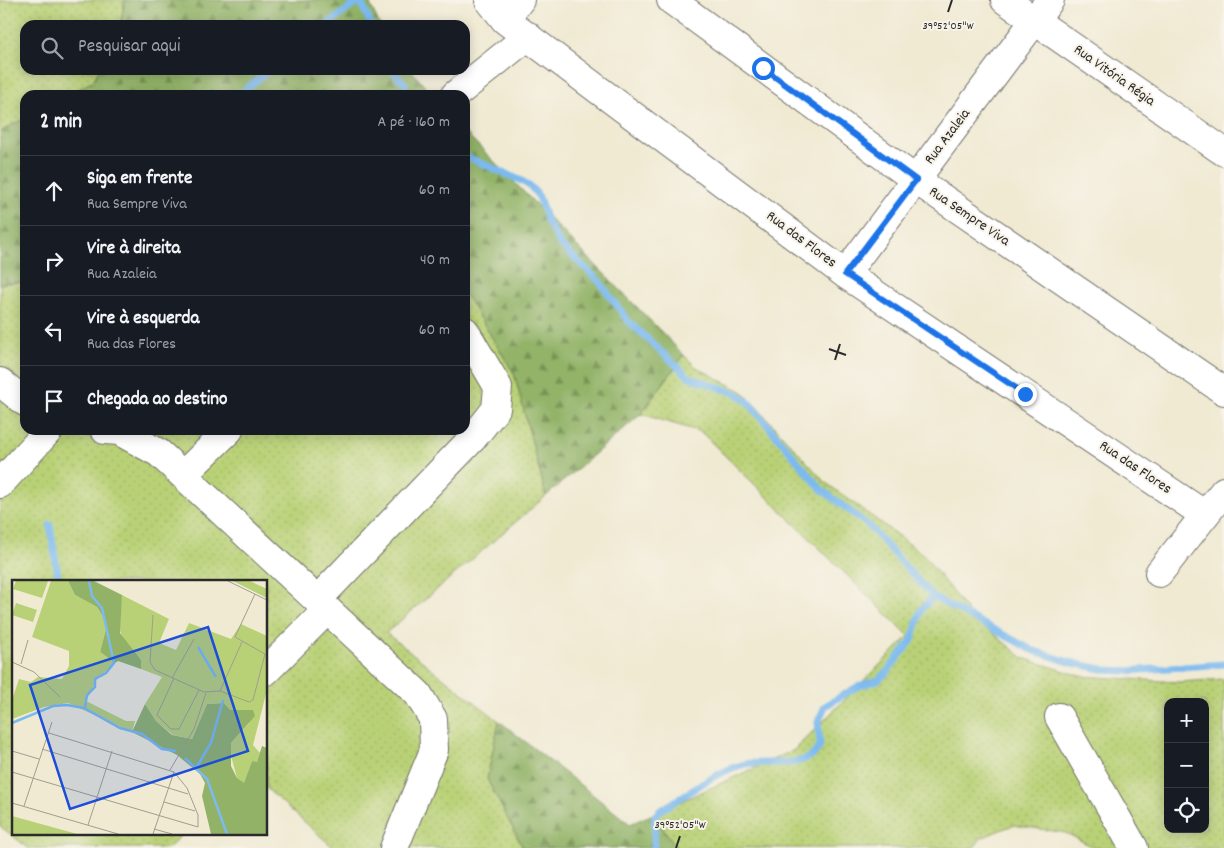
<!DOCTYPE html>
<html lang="pt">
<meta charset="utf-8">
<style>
:root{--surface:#171b24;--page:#20242c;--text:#f1f3f6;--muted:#9ea1a6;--line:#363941}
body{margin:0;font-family:Dekko,sans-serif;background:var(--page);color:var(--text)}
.controls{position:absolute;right:15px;bottom:15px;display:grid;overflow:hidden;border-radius:10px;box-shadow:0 2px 12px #0003}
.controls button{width:45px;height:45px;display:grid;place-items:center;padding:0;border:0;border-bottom:1px solid var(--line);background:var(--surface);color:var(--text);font:25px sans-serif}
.stop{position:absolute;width:15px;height:15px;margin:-11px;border:4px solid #1a73e8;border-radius:50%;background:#fff}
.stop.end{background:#1a73e8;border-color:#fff;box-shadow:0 1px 5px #0008}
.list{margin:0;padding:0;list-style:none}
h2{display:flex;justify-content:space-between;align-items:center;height:65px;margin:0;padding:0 20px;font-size:21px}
h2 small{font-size:16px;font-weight:400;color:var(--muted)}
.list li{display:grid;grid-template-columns:32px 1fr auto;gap:15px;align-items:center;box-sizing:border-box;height:70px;padding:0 20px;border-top:1px solid var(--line)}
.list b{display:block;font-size:19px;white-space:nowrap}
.list p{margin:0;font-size:16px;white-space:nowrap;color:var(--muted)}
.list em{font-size:16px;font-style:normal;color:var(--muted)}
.icon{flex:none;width:28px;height:28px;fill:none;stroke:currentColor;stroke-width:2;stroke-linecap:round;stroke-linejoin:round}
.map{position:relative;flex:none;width:1224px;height:848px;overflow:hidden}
.search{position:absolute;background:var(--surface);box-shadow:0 2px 12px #0003;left:20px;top:20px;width:450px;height:55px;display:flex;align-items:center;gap:12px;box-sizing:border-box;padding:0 18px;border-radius:15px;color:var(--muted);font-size:19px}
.panel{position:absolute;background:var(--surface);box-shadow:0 2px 12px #0003;left:20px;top:90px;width:450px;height:345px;border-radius:15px}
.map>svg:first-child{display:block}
.grass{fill:url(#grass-dots);stroke:#727e50;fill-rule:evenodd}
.forest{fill:url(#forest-firs);stroke:#5e6f49}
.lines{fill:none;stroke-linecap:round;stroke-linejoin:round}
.stream{stroke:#7cbaef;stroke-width:7}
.minor-casing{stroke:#706e66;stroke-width:30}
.minor{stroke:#fff;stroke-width:28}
.route{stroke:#1a73e8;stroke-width:6}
.ticks{fill:none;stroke:#2b2b2b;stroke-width:2}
.labels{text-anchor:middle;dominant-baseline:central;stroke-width:4;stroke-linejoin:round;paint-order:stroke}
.street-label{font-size:15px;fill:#2b2b2b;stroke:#f7f3e8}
.inset-river{fill:none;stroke:#7cbaef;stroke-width:2.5}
.inset-road{fill:none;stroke:#a19e90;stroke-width:1}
.view{fill:#1d4ed8;fill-opacity:0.15;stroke:#1d4ed8;stroke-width:2.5}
.inset-edge{fill:none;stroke:#2b2b2b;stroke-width:2.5}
.ticks-label{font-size:12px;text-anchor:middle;fill:#2b2b2b;stroke:#f7f3e8;stroke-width:4;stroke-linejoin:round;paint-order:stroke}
</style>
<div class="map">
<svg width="1224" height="848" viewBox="0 0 1224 848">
<defs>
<pattern id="grass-dots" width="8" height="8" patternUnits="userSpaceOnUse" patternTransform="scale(1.25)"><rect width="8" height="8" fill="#b9d176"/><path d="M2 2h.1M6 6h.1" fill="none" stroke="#9fb466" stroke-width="1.8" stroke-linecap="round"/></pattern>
<pattern id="forest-firs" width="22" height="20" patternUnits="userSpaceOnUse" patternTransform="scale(1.25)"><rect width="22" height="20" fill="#92b367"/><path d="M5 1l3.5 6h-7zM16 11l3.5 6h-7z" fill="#779255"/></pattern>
</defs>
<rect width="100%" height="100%" fill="#f7f3e8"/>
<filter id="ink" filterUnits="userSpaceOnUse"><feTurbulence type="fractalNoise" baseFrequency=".02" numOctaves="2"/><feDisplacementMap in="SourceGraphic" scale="10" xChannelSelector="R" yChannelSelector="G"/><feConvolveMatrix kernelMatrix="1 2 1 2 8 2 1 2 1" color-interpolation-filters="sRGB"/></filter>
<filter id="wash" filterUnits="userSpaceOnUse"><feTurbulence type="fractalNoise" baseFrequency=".0096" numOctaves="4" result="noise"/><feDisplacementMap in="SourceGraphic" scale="20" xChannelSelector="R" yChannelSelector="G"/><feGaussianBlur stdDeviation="1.12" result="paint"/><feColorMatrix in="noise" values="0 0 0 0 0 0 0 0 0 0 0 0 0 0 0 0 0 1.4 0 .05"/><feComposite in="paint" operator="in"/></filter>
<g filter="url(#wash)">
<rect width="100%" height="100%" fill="#f0ead3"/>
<path class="grass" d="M0,0H125L120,25H25V70H99L93,81L68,95H25V118L0,132Z
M19,282L25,285V430H465V294L514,373L546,496L386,633L499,721L487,779L523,848H334L266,788V582H14V834H182L169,848H28L0,826V284Z
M684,355L696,367L743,392L825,482L923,554L968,612L1023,658L1081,676L1179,682L1224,679V848H1095L1066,833L1013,825L981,838L974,848H677L653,814L794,750L909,636L701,432L641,414ZM1168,702H1205V829H1168Z"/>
<path class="forest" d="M125,0H368L380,25H120Z
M99,70H411L432,95H68L93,81Z
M25,118V285L19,282L0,284V132Z
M465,132L684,355L641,414L546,496L514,373L465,294Z
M499,721L630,824L653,814L677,848H523L487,779Z"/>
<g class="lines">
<path class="stream" d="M360,0L371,25
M327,25L360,0
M392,70L405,84
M239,95L269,70
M465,156L522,181L532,188L539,197L547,221L560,244L599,281L628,321L689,377L737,394L748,402L821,489L868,525L933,597L1032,650L1069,662L1106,670L1127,671L1224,664
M50,525L59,582
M654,848L655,816L659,811C685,797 718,769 746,764C770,760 807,771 820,746L818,722L825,706L857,687L878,680L886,673L912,640L921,610L933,597"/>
</g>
</g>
<g filter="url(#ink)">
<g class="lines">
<g class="minor-casing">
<path id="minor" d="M489,0L505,20L845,274L1205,515
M671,0L916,180L1224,391
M1005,0L1224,152
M505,20L520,0
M455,95L528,36
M845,274L1050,0
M0,382L25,402
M105,430L119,431L159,453L418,694L433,719L434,750L394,848
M183,475L229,430
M0,484L49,430
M1159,573L1224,491
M317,600L473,438L496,409L498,387L465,331
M266,671L327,610
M1059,717L1134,848"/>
</g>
<use href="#minor" class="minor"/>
</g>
</g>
<g class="lines" filter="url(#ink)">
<path class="route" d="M763,68L916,180L845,274L1025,394"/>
</g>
<path class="ticks" d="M948,12L952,0M829,349L846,355M835,360L840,344M676,848L680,836"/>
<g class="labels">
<g class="street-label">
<text transform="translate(1114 76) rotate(35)">Rua Vitória Régia</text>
<text transform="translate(948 137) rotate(-53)">Rua Azaleia</text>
<text transform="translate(969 217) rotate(34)">Rua Sempre Viva</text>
<text transform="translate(801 240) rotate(37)">Rua das Flores</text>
<text transform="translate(1135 468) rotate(34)">Rua das Flores</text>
</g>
</g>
<g transform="translate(12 580)">
<rect width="255" height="255" fill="#f0ead3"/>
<path d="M39,1H56L63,15L85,27L93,40L94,49L88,72L103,83L85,99L74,121L114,141H123L120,152L56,123L32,127L0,139V120L7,99L19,102L26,97L50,99L57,86V71L20,57ZM221,1H238L255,9V18ZM110,15L157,39L147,63L164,70L177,43L219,59L229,44L255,56V110L241,165L248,173L245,183L240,181L232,204L225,198L218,172L219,163L237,143L234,132L218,131L212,123L195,124L180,159L161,155L144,141L133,124L150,97L129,89V80L112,62L106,45ZM0,236L58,252L65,254H0Z" fill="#b9d176"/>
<path d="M56,1H82L110,15L108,53L129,80V89L106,81L103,83L88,72L94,49L93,40L85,27L63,15ZM212,123L218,130H241L243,136L219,163V186L225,198L232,203L240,181L245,182L250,166L255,168V254H199L190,216L193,203L188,194L165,175L120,152L133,124L144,141L160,155L180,159L195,124Z" fill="#92b367"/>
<path d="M4,1H36L30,18L1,9ZM4,23L25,30L21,42L0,35Z" fill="#b9d176"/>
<path class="inset-river" d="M186,67L204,97M73,127L75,115L83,107V99L94,93L102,83L90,28L80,16L77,1M0,143L41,126L55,125L72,128L108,148L130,154L150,169L164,171M173,178L195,199L215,254M184,188L199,163L211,120"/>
<path class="inset-road" d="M216,1L255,20M141,35L138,82L143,90L192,112L208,111L237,122L241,120L253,74L223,57L243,14M0,82L22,92L48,117M9,84L16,60M160,98L182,59M162,98L145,135L159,149H167L187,110M208,111L230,62M37,153L162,192L175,208L186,235V247M30,169L176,214M0,171L27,179M158,190L182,149L194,113M0,192L186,247M152,222L183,231M0,223L106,254M12,226L40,142M76,245L100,171M142,249L160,254M141,254L162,192"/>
<path class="view" d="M196,47L236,171L58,229L18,105Z"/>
<rect width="255" height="255" class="inset-edge"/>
</g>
<g class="ticks-label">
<text x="948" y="29">39°52'05"W</text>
<text x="680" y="828">39°52'05"W</text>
</g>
</svg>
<div class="controls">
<button>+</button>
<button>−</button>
<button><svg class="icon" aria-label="locate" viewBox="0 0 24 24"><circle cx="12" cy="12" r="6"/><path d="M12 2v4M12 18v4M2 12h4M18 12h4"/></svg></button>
</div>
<div class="stop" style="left:763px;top:68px"></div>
<div class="stop end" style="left:1025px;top:394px"></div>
<div class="search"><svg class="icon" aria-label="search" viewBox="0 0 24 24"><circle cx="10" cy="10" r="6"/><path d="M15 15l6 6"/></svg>Pesquisar aqui</div>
<section class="panel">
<h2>2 min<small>A pé · 160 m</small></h2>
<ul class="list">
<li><svg class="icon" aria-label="ahead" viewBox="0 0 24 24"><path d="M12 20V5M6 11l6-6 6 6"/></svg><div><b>Siga em frente</b><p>Rua Sempre Viva</p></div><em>60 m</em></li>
<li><svg class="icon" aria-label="right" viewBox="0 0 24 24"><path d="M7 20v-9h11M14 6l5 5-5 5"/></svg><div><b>Vire à direita</b><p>Rua Azaleia</p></div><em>40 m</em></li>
<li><svg class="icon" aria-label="left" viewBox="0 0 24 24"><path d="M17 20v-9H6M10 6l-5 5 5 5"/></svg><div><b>Vire à esquerda</b><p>Rua das Flores</p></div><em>60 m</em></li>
<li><svg class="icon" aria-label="arrive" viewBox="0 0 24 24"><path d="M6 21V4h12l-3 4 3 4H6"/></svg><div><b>Chegada ao destino</b></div></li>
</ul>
</section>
</div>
